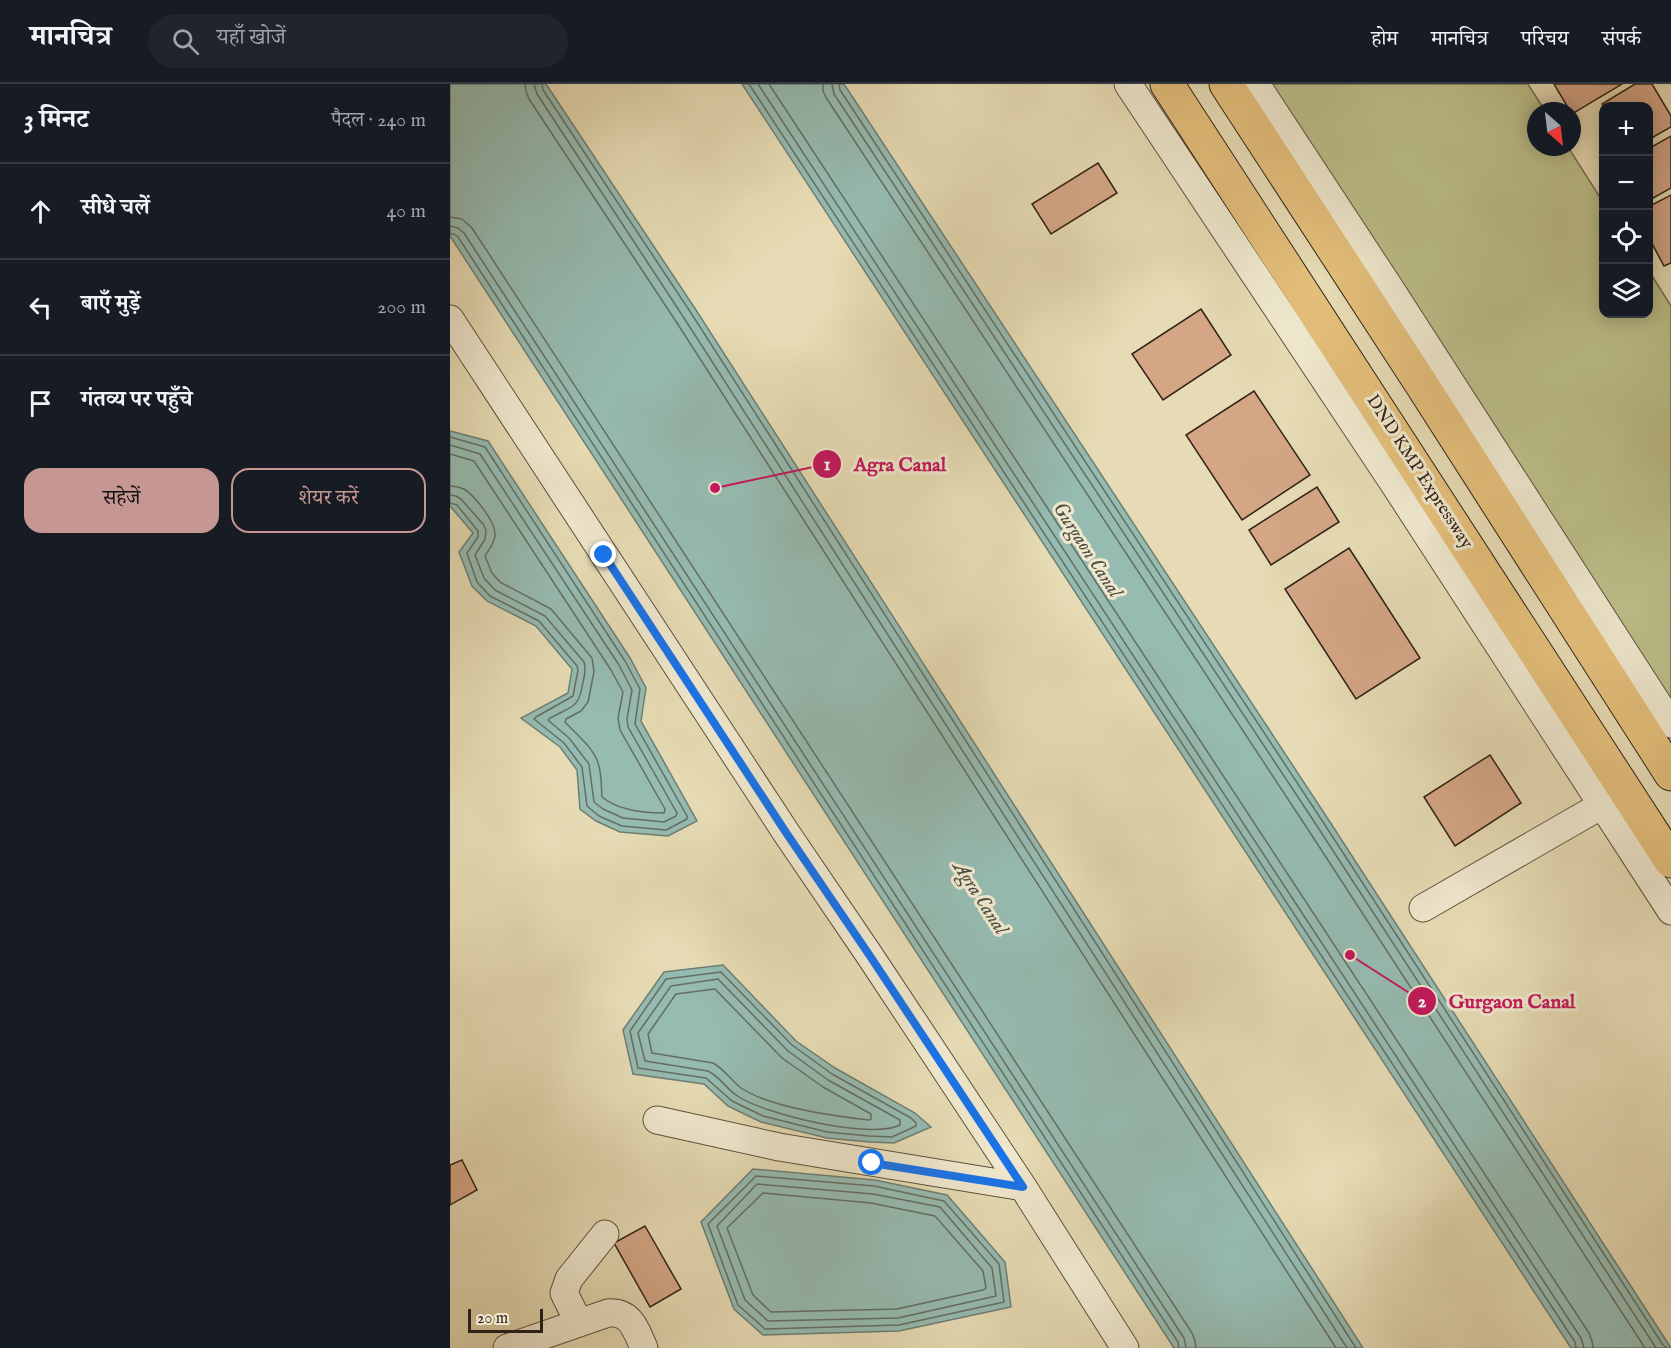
<!DOCTYPE html>
<html lang="hi">
<meta charset="utf-8">
<style>
:root{--surface:#171b24;--page:#20242c;--text:#f1f3f6;--muted:#9ea1a6;--line:#363941;--accent:#c59692}
body{margin:0;font-family:"IM FELL English","Noto Serif Devanagari",serif;background:var(--page);color:var(--text)}
.controls{position:absolute;right:18px;top:18px;display:grid;overflow:hidden;border-radius:12px;box-shadow:0 3px 15px #0003}
.controls button{width:54px;height:54px;display:grid;place-items:center;padding:0;border:0;border-bottom:2px solid var(--line);background:var(--surface);color:var(--text);font:30px sans-serif}
.compass{position:absolute;left:1077px;top:18px;width:54px;height:54px;border-radius:50%;background:var(--surface);box-shadow:0 3px 15px #0003;rotate:152deg}
.scale{position:absolute;left:18px;bottom:15px;width:75px;box-sizing:border-box;padding-left:6px;border:3px solid #312217;border-top:0;font-size:16px;line-height:21px;white-space:nowrap;color:#312217;-webkit-text-stroke:4px #efe8ce;paint-order:stroke}
.stop{position:absolute;width:18px;height:18px;margin:-14px;border:4px solid #1a73e8;border-radius:50%;background:#fff}
.stop.end{background:#1a73e8;border-color:#fff;box-shadow:0 2px 6px #0008}
.list{margin:0;padding:0;list-style:none}
h2{display:flex;justify-content:space-between;align-items:center;height:78px;margin:0;padding:0 24px;font-size:26px}
h2 small{font-size:20px;font-weight:400;color:var(--muted)}
.list li{display:grid;grid-template-columns:39px 1fr auto;gap:18px;align-items:center;box-sizing:border-box;height:96px;padding:0 24px;border-top:2px solid var(--line)}
.list b{display:block;font-size:22px;white-space:nowrap}
.list em{font-size:20px;font-style:normal;color:var(--muted)}
.actions{display:flex;gap:12px;padding:18px 24px}
.actions a{flex:1;padding:14px 0;border:2px solid var(--accent);border-radius:18px;text-align:center;font-size:21px;color:var(--accent)}
.actions .main{background:var(--accent);color:#111}
.icon{flex:none;width:33px;height:33px;fill:none;stroke:currentColor;stroke-width:2;stroke-linecap:round;stroke-linejoin:round}
.map{position:relative;flex:none;width:1221px;height:1264px;overflow:hidden}
header{display:flex;align-items:center;gap:36px;box-sizing:border-box;height:84px;padding:0 30px;background:var(--surface);border-bottom:2px solid var(--line)}
header strong{font-size:28px}
nav{display:flex;gap:33px;margin-inline-start:auto;font-size:21px}
.search{width:420px;height:54px;background:var(--page);display:flex;align-items:center;gap:15px;box-sizing:border-box;padding:0 21px;border-radius:33px;color:var(--muted);font-size:22px}
main{display:flex}
aside{flex:1;background:var(--surface)}
.map>svg:first-child{display:block}
.green{fill:#bbbe89;stroke:#767050;stroke-width:1.5}
.water{fill:#96bbb1;stroke:#6e7e73;stroke-width:1.5}
.lines{fill:none;stroke-linecap:round;stroke-linejoin:round}
.shore{stroke:#646e64;stroke-width:1.5}
.building{fill:#d4a686;stroke:#312217;stroke-width:1.5}
.minor-casing{stroke:#5e503e;stroke-width:29}
.highway-casing{stroke:#312217;stroke-width:35}
.minor{stroke:#efe8ce;stroke-width:27}
.highway{stroke:#e3be7a;stroke-width:33}
.route{stroke:#1a73e8;stroke-width:8}
.labels{text-anchor:middle;dominant-baseline:central;stroke-width:6;stroke-linejoin:round;paint-order:stroke}
.street-label{font-size:18px;fill:#312217;stroke:#efe8ce}
.water-label{font-size:20px;font-style:italic;fill:#4f5045;stroke:#efe8ce}
.leader{fill:none;stroke:#c2185b;stroke-width:2}
.callout-dot{fill:#c2185b;stroke:#efe8ce;stroke-width:2}
.mark-label{font-size:18px;text-anchor:middle;font-weight:bold;fill:#fff}
.callout-label{font-size:20px;text-anchor:middle;font-weight:bold;fill:#c2185b;stroke:#efe8ce;stroke-width:6;stroke-linejoin:round;paint-order:stroke}
</style>
<header>
<strong>मानचित्र</strong>
<div class="search"><svg class="icon" aria-label="search" viewBox="0 0 24 24"><circle cx="10" cy="10" r="6"/><path d="M15 15l6 6"/></svg>यहाँ खोजें</div>
<nav><a>होम</a><a>मानचित्र</a><a>परिचय</a><a>संपर्क</a></nav>
</header>
<main>
<aside>
<h2>3 मिनट<small>पैदल · 240 m</small></h2>
<ul class="list">
<li><svg class="icon" aria-label="ahead" viewBox="0 0 24 24"><path d="M12 20V5M6 11l6-6 6 6"/></svg><div><b>सीधे चलें</b></div><em>40 m</em></li>
<li><svg class="icon" aria-label="left" viewBox="0 0 24 24"><path d="M17 20v-9H6M10 6l-5 5 5 5"/></svg><div><b>बाएँ मुड़ें</b></div><em>200 m</em></li>
<li><svg class="icon" aria-label="arrive" viewBox="0 0 24 24"><path d="M6 21V4h12l-3 4 3 4H6"/></svg><div><b>गंतव्य पर पहुँचे</b></div></li>
</ul>
<div class="actions"><a class="main">सहेजें</a><a>शेयर करें</a></div>
</aside>
<div class="map">
<svg width="1221" height="1264" viewBox="0 0 1221 1264">
<rect width="100%" height="100%" fill="#e6dbb4"/>
<filter id="stains"><feTurbulence type="fractalNoise" baseFrequency=".00333" numOctaves="4"/><feColorMatrix values="0 0 0 0 .2 0 0 0 0 .09 0 0 0 0 .02 0 0 0 .5 -.17"/></filter>
<radialGradient id="worn" r=".72"><stop offset=".6" stop-color="#630" stop-opacity="0"/><stop offset="1" stop-color="#630" stop-opacity=".3"/></radialGradient>
<path class="green" d="M819,0H1078L1095,27H1086V63H1118L1153,118L1154,230H1198L1199,187L1221,222V619Z"/>
<path class="water" d="M0,0H96L246,226L913,1264H724L0,152Z
M292,0H394L878,735L1221,1264H1121Z
M0,347L38,357L180,574L196,604L191,637L247,737L218,752L170,748L146,737L130,725L127,686L110,663L71,634L118,609L122,585L86,542L37,517L22,502L9,468L23,449L0,422Z
M273,881L346,957L385,984L465,1029L481,1043L444,1059L419,1058L377,1054L311,1038L278,1022L254,1000L183,990L173,946L214,888Z
M303,1085L425,1096L497,1111L555,1178L561,1223L449,1247L313,1251L284,1225L251,1138Z"/>
<g class="lines">
<path class="shore" d="M75,0L76,7L79,15L227,239L886,1264
M84,0L87,10L234,234L897,1264
M92,0L93,6L241,229L906,1264
M299,0L1125,1258L1126,1264
M308,0L1131,1254L1134,1264
M319,0L1139,1249L1142,1257L1143,1264
M373,0V7L377,15L859,747L1195,1264
M382,0L384,10L867,742L1206,1264
M389,0L390,6L873,738L1213,1261L1217,1264
M0,133L12,135L22,144L742,1249L745,1257L746,1264
M0,142L8,144L14,149L734,1254L736,1264
M0,150H4L8,153L728,1258L729,1264
M0,353L35,363L175,577L190,605L185,640L237,732V735L216,746L172,742L149,732L137,722L132,683L114,659L84,635L86,633L123,612L128,586L127,582L89,537L40,512L27,498L17,469L28,453V447L7,421L0,419
M0,361L30,370L169,581L182,606L177,635L178,643L227,729L226,732L214,738L173,734L153,725L144,718L139,680L119,654L98,636L100,634C122,622 129,625 133,598C135,591 136,585 134,578L95,532L45,506L34,494L25,471L35,455L36,446L33,440L11,415L6,412L0,411
M0,370L24,377L161,586L173,608L168,634L170,646L215,725L214,729C194,729 169,727 152,713C151,702 152,690 148,679C143,663 126,650 115,638L116,635L131,627L138,618L144,588L142,574L101,525L50,498L42,489L35,472C39,465 45,459 45,451C46,438 24,411 14,405C9,403 5,402 0,402
M271,888L342,961L382,990L461,1034L466,1039V1042L442,1053L419,1052L377,1048L313,1032L282,1017L256,994L188,984L180,947L216,895Z
M268,895L338,967L378,996L450,1036V1041C421,1056 312,1030 286,1011C276,1004 269,992 258,987L195,977L188,949L221,902Z
M265,905L332,974L373,1003L421,1030V1035L419,1036C383,1032 321,1024 291,1004C281,996 274,985 263,979L202,969L198,950L226,910Z
M306,1092L424,1102L494,1117L549,1180L554,1218L449,1241L315,1245L288,1221L258,1140Z
M307,1100L423,1110L490,1123L542,1184L546,1212L448,1234L318,1237L295,1216L267,1142Z
M313,1109L421,1119L485,1132L533,1187L536,1204L533,1206L447,1225L321,1228L303,1211L277,1144Z"/>
</g>
<path class="building" d="M1104,0H1172L1122,30V27H1120Z
M1185,0H1202L1221,32V43L1198,56V22L1154,23L1152,20Z
M1221,52V104L1198,117V65Z
M648,79L667,109L601,150L582,120Z
M1221,111V179L1214,182L1198,152V123Z
M751,225L781,271L713,316L682,270Z
M804,307L860,391L792,436L736,351Z
M867,403L889,438L821,481L799,446Z
M899,464L970,574L906,615L835,505Z
M1040,671L1071,719L1005,762L974,713Z
M12,1076L27,1106L0,1121V1081Z
M195,1142L231,1205L200,1223L164,1159Z"/>
<g class="lines">
<g class="minor-casing">
<path id="minor" d="M678,0L944,400L1221,827
M806,0L936,198L1221,640
M0,235L337,750L420,872L573,1103L675,1264
M973,824L1152,721
M207,1036L329,1063L573,1103
M129,1239L114,1209L119,1195L155,1150
M57,1264L158,1229C181,1227 186,1246 194,1264"/>
</g>
<g class="highway-casing">
<path id="highway" d="M717,0L1221,777
M776,0L972,301L1221,690"/>
</g>
<use href="#minor" class="minor"/>
<use href="#highway" class="highway"/>
</g>
<g class="lines">
<path class="route" d="M154,471L337,750L420,872L573,1103L422,1079"/>
</g>
<g class="labels">
<g class="street-label">
<text transform="translate(969 388) rotate(57)">DND KMP Expressway</text>
</g>
<g class="water-label">
<text transform="translate(637 466) rotate(57)">Gurgaon Canal</text>
<text transform="translate(530 814) rotate(57)">Agra Canal</text>
</g>
</g>
<path class="leader" d="M265 404L377 380M900 871L972 917"/>
<g class="callout-dot">
<circle cx="265" cy="404" r="6"/>
<circle cx="900" cy="871" r="6"/>
<circle cx="377" cy="380" r="15"/>
<circle cx="972" cy="917" r="15"/>
</g>
<g class="mark-label">
<text x="377" y="386">1</text>
<text x="972" y="923">2</text>
</g>
<g class="callout-label">
<text x="450" y="387">Agra Canal</text>
<text x="1062" y="924">Gurgaon Canal</text>
</g>
<rect width="100%" height="100%" filter="url(#stains)"/>
<rect width="100%" height="100%" fill="url(#worn)"/>
</svg>
<div class="controls">
<button>+</button>
<button>−</button>
<button><svg class="icon" aria-label="locate" viewBox="0 0 24 24"><circle cx="12" cy="12" r="6"/><path d="M12 2v4M12 18v4M2 12h4M18 12h4"/></svg></button>
<button><svg class="icon" aria-label="layers" viewBox="0 0 24 24"><path d="M12 4l9 5-9 5-9-5zM3 14l9 5 9-5"/></svg></button>
</div>
<svg class="compass" viewBox="-18 -18 36 36"><path d="M0-13l5 13h-10z" fill="#e53935"/><path d="M0 13l5-13h-10z" fill="#9ea1a6"/></svg>
<div class="scale">20 m</div>
<div class="stop" style="left:422px;top:1079px"></div>
<div class="stop end" style="left:154px;top:471px"></div>
</div>
</main>
